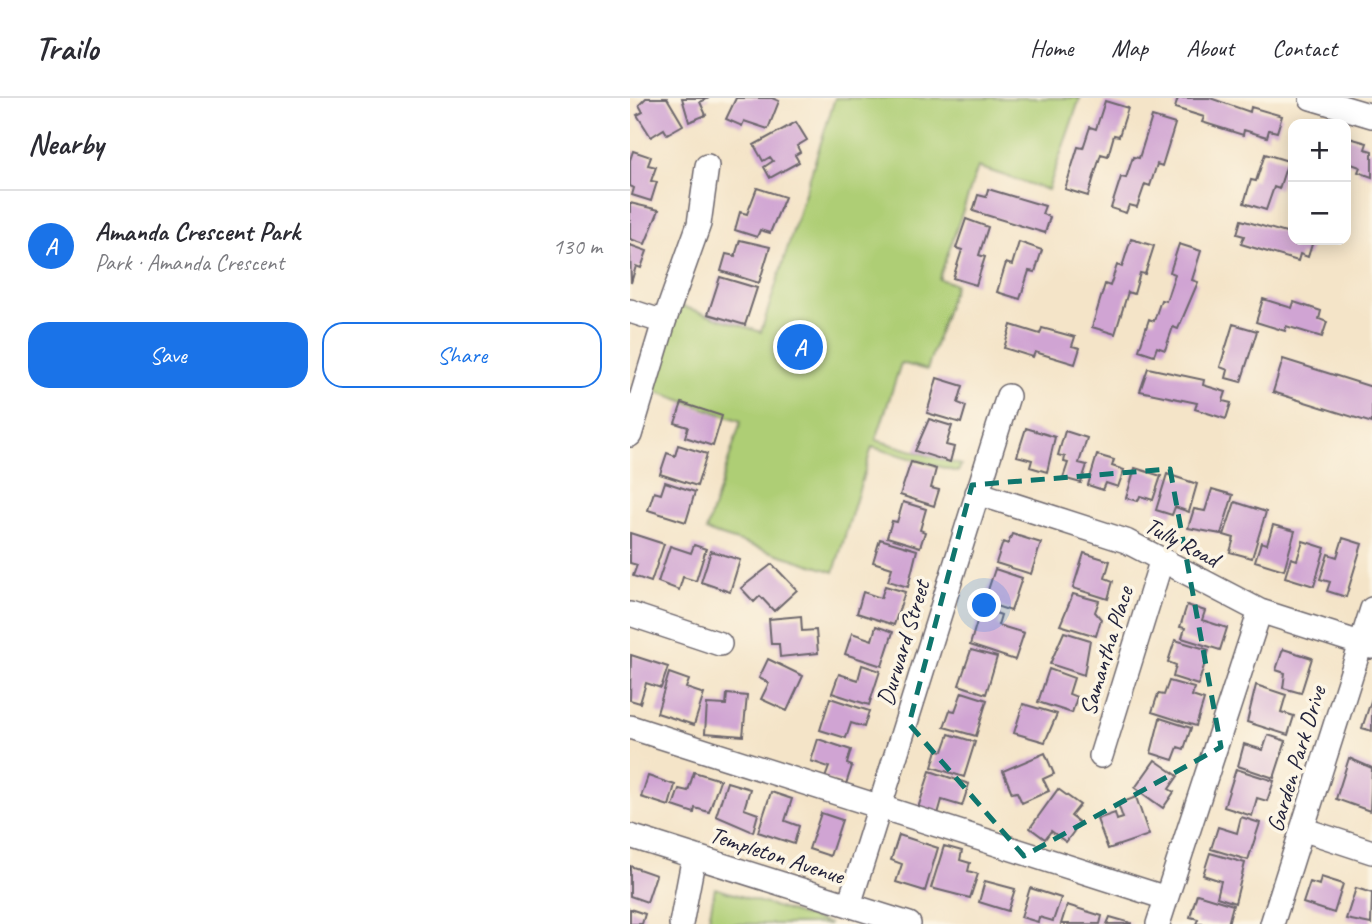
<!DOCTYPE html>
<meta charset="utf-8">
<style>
:root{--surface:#fff;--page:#f2f2f3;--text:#2b2b33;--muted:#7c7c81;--line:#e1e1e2;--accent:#1a73e8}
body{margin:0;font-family:Caveat,sans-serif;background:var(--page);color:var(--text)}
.controls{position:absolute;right:21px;top:21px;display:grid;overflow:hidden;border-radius:14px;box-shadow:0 4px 18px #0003}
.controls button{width:63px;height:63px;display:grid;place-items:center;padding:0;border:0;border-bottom:2px solid var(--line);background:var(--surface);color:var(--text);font:35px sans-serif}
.you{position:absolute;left:355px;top:508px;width:24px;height:24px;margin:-18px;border:5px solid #fff;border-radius:50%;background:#1a73e8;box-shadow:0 0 0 10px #1a73e833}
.badge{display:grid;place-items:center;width:46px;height:46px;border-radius:50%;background:var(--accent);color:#fff;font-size:23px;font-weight:700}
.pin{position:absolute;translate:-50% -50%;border:4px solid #fff;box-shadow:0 2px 7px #0006}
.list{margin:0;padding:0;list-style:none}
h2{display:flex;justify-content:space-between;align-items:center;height:91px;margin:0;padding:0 28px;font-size:30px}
h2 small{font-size:23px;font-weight:400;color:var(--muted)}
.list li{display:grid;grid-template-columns:46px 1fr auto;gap:21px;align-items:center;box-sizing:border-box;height:112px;padding:0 28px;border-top:2px solid var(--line)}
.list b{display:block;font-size:26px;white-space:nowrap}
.list p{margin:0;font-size:23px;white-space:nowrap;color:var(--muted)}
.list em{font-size:23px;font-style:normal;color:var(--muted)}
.actions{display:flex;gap:14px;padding:21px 28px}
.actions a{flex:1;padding:16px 0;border:2px solid var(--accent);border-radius:21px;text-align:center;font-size:24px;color:var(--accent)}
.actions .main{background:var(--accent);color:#fff}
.map{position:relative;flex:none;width:742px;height:826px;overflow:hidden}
header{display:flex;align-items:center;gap:42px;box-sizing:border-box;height:98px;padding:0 35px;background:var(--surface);border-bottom:2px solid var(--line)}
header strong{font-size:33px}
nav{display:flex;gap:38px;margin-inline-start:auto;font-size:24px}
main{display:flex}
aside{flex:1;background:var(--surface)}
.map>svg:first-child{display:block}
.green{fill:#aece75;stroke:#687858;stroke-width:2}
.building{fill:#d0a4d3}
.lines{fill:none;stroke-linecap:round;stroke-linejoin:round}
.minor-casing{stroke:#6c666c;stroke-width:26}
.minor{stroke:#fff;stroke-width:23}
.marked{fill:none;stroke:#0f766e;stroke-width:5;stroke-dasharray:14 9;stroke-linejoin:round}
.labels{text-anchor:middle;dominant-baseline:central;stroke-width:7;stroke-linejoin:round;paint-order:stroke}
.street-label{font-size:24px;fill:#22223b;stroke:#fcf5e5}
</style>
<header>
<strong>Trailo</strong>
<nav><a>Home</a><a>Map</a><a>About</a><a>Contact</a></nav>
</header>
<main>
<aside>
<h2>Nearby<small></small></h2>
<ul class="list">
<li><span class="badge">A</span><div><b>Amanda Crescent Park</b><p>Park · Amanda Crescent</p></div><em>130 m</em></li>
</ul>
<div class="actions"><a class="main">Save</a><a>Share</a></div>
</aside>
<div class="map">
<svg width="742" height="826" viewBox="0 0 742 826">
<rect width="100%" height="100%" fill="#fcf5e5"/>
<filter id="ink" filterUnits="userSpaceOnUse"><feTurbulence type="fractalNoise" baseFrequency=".0143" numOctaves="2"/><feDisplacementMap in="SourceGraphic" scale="14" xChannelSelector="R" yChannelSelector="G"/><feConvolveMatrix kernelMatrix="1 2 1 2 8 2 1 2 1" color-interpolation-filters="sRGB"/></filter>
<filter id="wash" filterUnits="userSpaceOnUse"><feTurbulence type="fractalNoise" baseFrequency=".00686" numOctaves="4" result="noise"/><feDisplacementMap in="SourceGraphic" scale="28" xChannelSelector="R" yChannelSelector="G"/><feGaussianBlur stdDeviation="1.57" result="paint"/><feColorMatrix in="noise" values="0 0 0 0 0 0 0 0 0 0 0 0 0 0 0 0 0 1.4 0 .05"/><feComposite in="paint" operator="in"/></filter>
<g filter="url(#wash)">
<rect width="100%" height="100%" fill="#f4e4c8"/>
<path class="green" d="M205,0H450L418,92L348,69L309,181L325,186L297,272L271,265L246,342L331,367L328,374L242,349L204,474L76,433L111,323L22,292L48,207L131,234Z
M85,790L200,826H78Z"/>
<g id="blocks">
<path class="building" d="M16,0H37L53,27L37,36L34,31L21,39L7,17L13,14L9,7Z
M52,0H79L70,4L76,17L59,24Z
M106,0H142L149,3L138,31L114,23L112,28L96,21Z
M548,0H580L620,14L621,9L652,18L647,34L639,32L637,39L614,32L613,37L572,24L574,19L545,10Z
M475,3L498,10L489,38L484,37L478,58L471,56L458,98L435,91L448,49L453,50L460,29L466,31Z
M522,19L545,26L532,68L527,66L520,88L515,86L507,109L499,107L496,115L481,110L491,79L496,80L503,59L509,60Z
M166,24L177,42L167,48L170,54L165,57L169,64L140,80L134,69L143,63L140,59L133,63L124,47Z
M716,39L737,45L735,51L742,53V79L728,74L730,69L716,64Z
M3,53L21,59L18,67L26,69L21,83L27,84L21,103L2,97L4,90L0,88V62Z
M635,56L658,63L649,91L644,89L636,112L614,105L621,82L626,83Z
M127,90L155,99L140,135L130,132L127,139L105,132L110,114L117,116Z
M358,91L415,108L412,116L420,119L415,135L343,113L348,97L356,99Z
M0,105L29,112L15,146L0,141Z
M336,121L358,129L349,157L355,159L346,187L323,180L332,152L326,150Z
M611,122L663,137V142L683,143L678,159L670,156L668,163L611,146L614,138L607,136Z
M501,141L524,148L515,176L510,175L504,196L498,194L485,236L462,229L475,186L480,188L487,167L492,169Z
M110,142L140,149L129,185L91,173L96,156L105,158Z
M389,144L412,152L405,174L399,173L390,201L367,194L376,165L382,167Z
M549,146L571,153L562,182L568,184L548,231L543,229L535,252L527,249L524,257L509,252L519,221L524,223L531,202L536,203L545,176L540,174Z
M0,147L17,153L11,170L6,168L1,185Z
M90,179L127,190L115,227L78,216Z
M633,201L662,210L664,204L691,213L689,221L697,224L692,239L656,228L655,233L626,224Z
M603,226L627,233L611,284L596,280L598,272L590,269Z
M381,227L410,236L412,230L445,239L442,248L450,250L445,266L405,254L403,259L374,250Z
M653,261L742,289V325L643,294Z
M518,270L574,282L573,287L596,294L593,303L601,305L596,321L565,311L567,305L510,293Z
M307,280L333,288L328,305L336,308L331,325L297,315Z
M52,305L92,318L83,348L55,339L58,329L45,325Z
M299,321L322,328L316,347L324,349L320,364L285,353Z
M396,330L425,339L417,374L400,369L402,362L387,358Z
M435,333L457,340L449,365L457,367L451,385L433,380L438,365L434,364L435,359L428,357Z
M48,347L77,356L67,388L30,376L37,355L45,358Z
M467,357L484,362L482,368L494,372L488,389L476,385L473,392L458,387Z
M281,364L306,371L301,390L309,392L304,408L270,397Z
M505,370L531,378L523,402L510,398L508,403L496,400Z
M537,376L567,386L559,414L545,409L542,417L526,412Z
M35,384L65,394L56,424L18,412L24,394L31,396Z
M582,391L603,397L591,436L558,430L564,411L575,413Z
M273,404L296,411L290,432L295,434L290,449L257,439L262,423L267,424Z
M605,404L636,414L622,460L600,454L604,440L594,437Z
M643,427L665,433L654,472L625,463L631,444L637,446Z
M0,435L34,446L21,484L3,478L7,467L0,465Z
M382,436L411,445L401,476L366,465L373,444L378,446Z
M713,440L732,446L716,499L697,493L700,484L690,481L698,456L707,459Z
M250,441L287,452L278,489L258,483L262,470L243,464Z
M673,443L695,450L684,488L655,479L661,460L667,462Z
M64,447L76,451L66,483L53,479L49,492L28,484L40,448L61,455Z
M81,453L110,462L100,494L71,484Z
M454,455L480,463L475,480L483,483L478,501L443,490Z
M142,466L167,492L144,513L130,498L124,504L111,490Z
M365,471L392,480L381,513L354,504Z
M255,488L275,494L264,527L227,515L233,494L251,500Z
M443,496L469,503L465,514L471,521L466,538L430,527Z
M557,507L575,513L572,522L597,530L590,552L552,540L555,530L550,529Z
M351,510L371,517L368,527L394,535L385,562L340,547Z
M171,518L172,533L186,532L188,555L150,559L149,546H141L139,521Z
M246,528L263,534L252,568L215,556L222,535L242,542Z
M434,534L460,542L454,577L420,566Z
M545,542L579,552L568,587L543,579L546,567L538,564Z
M653,551L682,560L671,595L653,590L655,575L646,572Z
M341,552L367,559L356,596L329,587Z
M1,557L38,569L31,590L16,585L10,605L0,602Z
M138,561L173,578L157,613L131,601L139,585L129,580Z
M232,567L250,573L239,607L202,595L209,576L228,582Z
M419,571L444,580L439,596L447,599L442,615L408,604Z
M39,575L59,582L56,590L74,596L64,627L27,615Z
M539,583L564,590L562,598L574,602L566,628L522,614L528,596L534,597Z
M626,587L656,597L651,614L664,618L658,637L617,624Z
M332,594L357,602L346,638L314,629L320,612L325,613Z
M97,596L117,598L113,638L75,635L77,606L96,607Z
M200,600L239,613L234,629L221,625L216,640L190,632Z
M742,600V633L732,630Z
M393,606L427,616L415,644L384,635Z
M530,620L561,630L554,651L548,649L543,662L521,655Z
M319,636L345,644L334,679L302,669L307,652L313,653Z
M638,637L656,643L644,680L608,668L614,646L633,652Z
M188,641L221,652L217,666L222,668L216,686L195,680L199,669L181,663Z
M415,655L424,676L413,681L419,693L392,705L387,694L382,695L373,673Z
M719,660L742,670L740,713L706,701Z
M525,662L548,678L539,691L544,694L533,710L505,690Z
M606,671L644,683L637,703L627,700L622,718L594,709Z
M300,673L339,686L332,708L312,702L308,716L288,710Z
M64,674L90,682L79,714L65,710L64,715L43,708L49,691L58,693Z
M18,678L45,687L39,708L11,699Z
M97,684L120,691L114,711L128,716L123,734L86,718Z
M428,691L450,707L441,718L450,725L436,744L421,733L415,741L400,730Z
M141,694L162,701L155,723L169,728L164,746L128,734Z
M506,699L519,737L478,751L467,721L485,715L487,722L493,720L488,706Z
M191,715L212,722L200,758L179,751Z
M611,719L630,725L618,762L581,751L588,729L607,735Z
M269,737L308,750L295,793L266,784L272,766L261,762Z
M314,748L332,753L330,762L340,765L338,773L348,776L340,800L301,790Z
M580,755L615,765L605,805L587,799L591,783L573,777Z
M0,768L26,777L17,804L0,798Z
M691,779L713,786L704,815L673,805L680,784L689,787Z
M355,783L385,791L378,813L349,804Z
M400,790L431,800L423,823L409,819L408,824L391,819Z
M726,790L742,795L741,826L716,821Z
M567,796L603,807L598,826H566L568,821L560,819Z
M437,807L472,818L470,826H431Z
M0,811L15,816L12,826H0Z
M480,819L501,825V826H477Z"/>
</g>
</g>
<g filter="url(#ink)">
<use href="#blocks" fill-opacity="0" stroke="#6c666c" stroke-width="2"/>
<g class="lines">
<g class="minor-casing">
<path id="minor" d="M681,0L742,18
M0,213L34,224
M0,337L34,224L69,126L77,68
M347,395L496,443L630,513L742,549
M0,516L90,546
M0,629L536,800
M471,658L531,464
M672,731L742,754
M0,738L279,826
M219,807L378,298
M51,826L64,758
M528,826L630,513
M642,826L742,511"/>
</g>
<use href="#minor" class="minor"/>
</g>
</g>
<path class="marked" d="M540,371L591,649L394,758L279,626L342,387Z"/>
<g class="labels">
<g class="street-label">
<text transform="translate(552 444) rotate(28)">Tully Road</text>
<text transform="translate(273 545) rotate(-73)">Durward Street</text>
<text transform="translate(476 553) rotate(-73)">Samantha Place</text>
<text transform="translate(666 661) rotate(-73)">Garden Park Drive</text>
<text transform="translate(147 757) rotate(18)">Templeton Avenue</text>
</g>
</g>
</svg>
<div class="controls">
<button>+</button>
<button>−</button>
</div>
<div class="you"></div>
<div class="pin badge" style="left:170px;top:249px">A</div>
</div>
</main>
